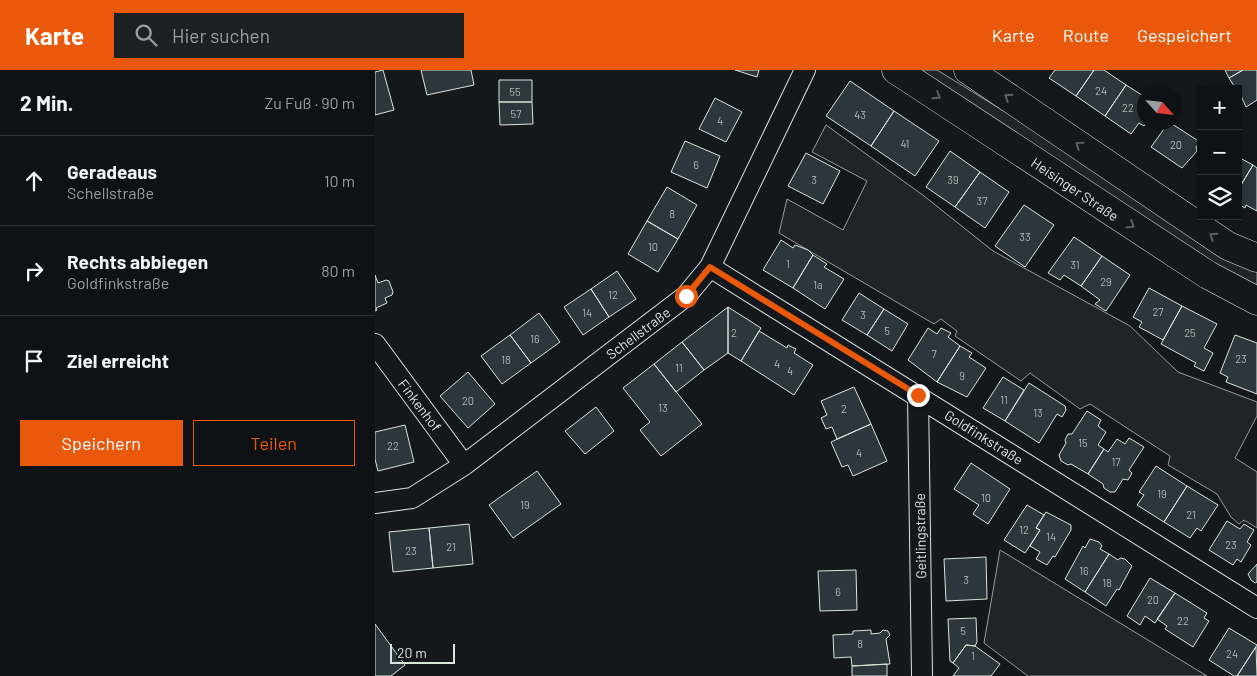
<!DOCTYPE html>
<html lang="de">
<meta charset="utf-8">
<style>
:root{--surface:#0f1215;--page:#1d2022;--text:#f1f3f6;--muted:#9b9ea0;--line:#2f3234;--accent:#ea580c}
body{margin:0;font-family:Barlow,sans-serif;background:var(--page);color:var(--text)}
.controls{position:absolute;right:15px;top:15px;display:grid;overflow:hidden;border-radius:0px;box-shadow:0 2px 8px #0003}
.controls button{width:45px;height:45px;display:grid;place-items:center;padding:0;border:0;border-bottom:1px solid var(--line);background:var(--surface);color:var(--text);font:25px sans-serif}
.compass{position:absolute;left:762px;top:15px;width:45px;height:45px;border-radius:50%;background:var(--surface);box-shadow:0 2px 8px #0003;rotate:117deg}
.scale{position:absolute;left:15px;bottom:12px;width:65px;box-sizing:border-box;padding-left:5px;border:2px solid #d8e6dc;border-top:0;font-size:14px;line-height:18px;white-space:nowrap;color:#d8e6dc;-webkit-text-stroke:4px #14181c;paint-order:stroke}
.stop{position:absolute;width:15px;height:15px;margin:-11px;border:4px solid #ea580c;border-radius:50%;background:#fff}
.stop.end{background:#ea580c;border-color:#fff;box-shadow:0 1px 5px #0008}
.list{margin:0;padding:0;list-style:none}
h2{display:flex;justify-content:space-between;align-items:center;height:65px;margin:0;padding:0 20px;font-size:21px}
h2 small{font-size:16px;font-weight:400;color:var(--muted)}
.list li{display:grid;grid-template-columns:32px 1fr auto;gap:15px;align-items:center;box-sizing:border-box;height:90px;padding:0 20px;border-top:1px solid var(--line)}
.list b{display:block;font-size:19px;white-space:nowrap}
.list p{margin:0;font-size:16px;white-space:nowrap;color:var(--muted)}
.list em{font-size:16px;font-style:normal;color:var(--muted)}
.actions{display:flex;gap:10px;padding:15px 20px}
.actions a{flex:1;padding:11px 0;border:1px solid var(--accent);border-radius:0px;text-align:center;font-size:18px;color:var(--accent)}
.actions .main{background:var(--accent);color:#fff}
.icon{flex:none;width:28px;height:28px;fill:none;stroke:currentColor;stroke-width:2;stroke-linecap:round;stroke-linejoin:round}
.map{position:relative;flex:none;width:882px;height:606px;overflow:hidden}
header{display:flex;align-items:center;gap:30px;box-sizing:border-box;height:70px;padding:0 25px;background:var(--accent);color:#fff}
header strong{font-size:24px}
nav{display:flex;gap:28px;margin-inline-start:auto;font-size:18px}
.search{width:350px;height:45px;background:var(--page);display:flex;align-items:center;gap:12px;box-sizing:border-box;padding:0 18px;border-radius:0px;color:var(--muted);font-size:19px}
main{display:flex}
aside{flex:1;background:var(--surface)}
.map>svg:first-child{display:block}
.green{fill:#202428;stroke:#939e99}
.building{fill:#2c363c;stroke:#d8e6dc}
.lines{fill:none;stroke-linecap:round;stroke-linejoin:round}
.minor-casing{stroke:#d8e6dc;stroke-width:22}
.secondary-casing{stroke:#d8e6dc;stroke-width:29}
.minor{stroke:#14181c;stroke-width:20}
.secondary{stroke:#14181c;stroke-width:28}
.oneway{stroke:#59605f}
.route{stroke:#ea580c;stroke-width:6}
.labels{text-anchor:middle;dominant-baseline:central;stroke-width:4;stroke-linejoin:round;paint-order:stroke}
.number-label{font-size:11px;fill:#adbab4}
.street-label{font-size:14px;fill:#d8e6dc;stroke:#14181c}
</style>
<header>
<strong>Karte</strong>
<div class="search"><svg class="icon" aria-label="search" viewBox="0 0 24 24"><circle cx="10" cy="10" r="6"/><path d="M15 15l6 6"/></svg>Hier suchen</div>
<nav><a>Karte</a><a>Route</a><a>Gespeichert</a></nav>
</header>
<main>
<aside>
<h2>2 Min.<small>Zu Fuß · 90 m</small></h2>
<ul class="list">
<li><svg class="icon" aria-label="ahead" viewBox="0 0 24 24"><path d="M12 20V5M6 11l6-6 6 6"/></svg><div><b>Geradeaus</b><p>Schellstraße</p></div><em>10 m</em></li>
<li><svg class="icon" aria-label="right" viewBox="0 0 24 24"><path d="M7 20v-9h11M14 6l5 5-5 5"/></svg><div><b>Rechts abbiegen</b><p>Goldfinkstraße</p></div><em>80 m</em></li>
<li><svg class="icon" aria-label="arrive" viewBox="0 0 24 24"><path d="M6 21V4h12l-3 4 3 4H6"/></svg><div><b>Ziel erreicht</b></div></li>
</ul>
<div class="actions"><a class="main">Speichern</a><a>Teilen</a></div>
</aside>
<div class="map">
<svg width="882" height="606" viewBox="0 0 882 606">
<rect width="100%" height="100%" fill="#14181c"/>
<path class="green" d="M541,0H562L882,197V221Z
M451,55L549,126L618,181L755,256L803,302L882,332V346L860,388L882,402V458L869,450L864,454L856,447L842,424L793,395L795,386L715,334L705,339L655,303L646,311L580,266L582,261L566,249L559,254L404,163L412,129L468,160L492,111L437,82Z
M625,480L832,606H653L609,573Z"/>
<path class="building" d="M8,0L19,40L0,45V2Z
M46,0H96L99,15L52,25Z
M360,0H384L382,7Z
M680,0H719L701,26L674,8Z
M719,0H729L751,15L730,46L701,26Z
M850,0H868L854,8Z
M868,0H882V30L871,37L863,19H861L854,8Z
M124,10H157V32H124Z
M475,11L519,41L496,76L451,46Z
M751,15L770,27V52H772L769,56L764,53L756,64L730,46Z
M340,28L367,42L351,72L324,59Z
M124,32H157L158,54L125,55Z
M519,41L564,71L540,106L496,76Z
M794,52L825,72L821,77L822,81L807,98L776,77Z
M310,71L345,86L332,118L296,102Z
M575,81L605,102L580,137L551,117Z
M431,83L465,101L448,134L413,116Z
M863,87L878,95L863,120Z
M878,95L882,98V141L871,135L870,138L863,134V120Z
M605,102L634,122L610,158L580,137Z
M292,117L322,135L303,169L272,151Z
M649,135L679,155L650,197L620,176Z
M272,151L303,169L283,202L253,184Z
M699,167L727,186L706,216L689,205L685,210L673,203Z
M406,170L418,178L420,175L433,180L438,185L418,218L388,200Z
M438,185L452,194L449,197L469,209L450,239L418,218Z
M727,186L755,205L731,241L720,234L725,230L706,216Z
M242,201L261,229L234,247L216,219Z
M0,205L3,213L11,210L14,211L18,222L17,225L10,228L12,233L1,238L2,240L0,241Z
M774,218L807,236L788,270L764,257L767,252L758,247Z
M216,219L234,247L208,265L189,237Z
M484,223L509,239L492,265L467,250Z
M807,236L842,254L829,278L838,283L829,301L819,296L821,293L786,274Z
M353,237V283L329,300L307,272Z
M353,237L386,258L366,291L353,283Z
M509,239L533,254L517,281L492,265Z
M164,243L185,272L156,293L135,265Z
M553,258L562,264L566,258L576,263L573,267L585,276L562,312L533,290Z
M384,261L412,278L413,275L421,279L419,283L438,295L419,325L366,291Z
M135,265L156,293L127,314L106,286Z
M860,265L882,273V324L851,312L853,307L845,303Z
M307,272L329,300L301,322L279,294Z
M585,276L597,283L594,287L611,298L592,327L562,312Z
M279,294L327,354L286,386L265,360L275,352L248,318Z
M93,302L120,334L93,358L65,326Z
M628,307L649,320L630,351L608,338Z
M654,313L690,336L691,340L687,347L682,344L664,373L630,351Z
M479,317L496,354L462,369L457,357L451,359L446,348L452,345L446,331Z
M221,337L239,361L210,384L190,361Z
M712,341L726,350L723,356L731,362L723,375L729,379L713,404L696,394L693,395L686,391L684,385L691,373L690,370L693,364H697Z
M496,354L512,391L478,406L473,395L467,397L456,372Z
M30,355L39,392L3,401L0,389V362Z
M754,368L769,377L754,400L757,403L753,410L748,409L740,422H735L729,418L728,414L713,404L729,379L733,382L742,369L750,374Z
M596,393L635,419L613,454L598,444L604,435L579,419Z
M781,396L812,416L789,452L762,435L769,425L764,422Z
M162,401L186,434L138,468L114,435Z
M812,416L843,435L826,461L822,458L815,468L789,452Z
M652,435L669,445L661,458L665,460L650,483L629,470Z
M671,442L696,455V460L680,487L678,486L672,495L661,489L665,482L655,476L665,460L661,458Z
M852,451L865,459L869,454L879,460L872,472L876,475L866,492L862,489L858,495L834,480Z
M94,454L98,494L58,498L54,458Z
M54,458L58,498L18,502L14,462Z
M715,469L724,472L727,476L725,479L734,484L710,522L690,509L708,476L710,478Z
M734,484L743,490L745,488L750,489L757,496L744,520L742,519L731,536L710,522Z
M611,487L612,529L571,531L569,489Z
M882,494V512L880,513L876,510L873,504Z
M481,500L482,540L445,541L443,501Z
M775,508L800,523L780,553L770,546L765,555L752,546Z
M800,523L832,543L829,548L834,551L818,577L790,559L792,556L782,549Z
M601,548L602,572L600,576L591,575L578,593L575,591L573,549Z
M0,554L30,595L16,606H0Z
M854,558L882,575L862,606H859L834,590Z
M496,560V564L505,563L508,560L513,561L515,565L511,569L515,594L477,596L476,587L459,588L458,565L478,564V561Z
M591,575L600,576L625,594L616,606H578L584,598L578,593Z
M881,577L882,606H862Z
M512,594V606H477V596Z"/>
<g class="lines">
<g class="minor-casing">
<path id="minor" d="M335,197L882,538
M0,274L89,395
M543,325L547,606
M0,433L37,428L89,395L311,226L335,197L430,0"/>
</g>
<g class="secondary-casing">
<path id="secondary" d="M521,0L833,205L882,231
M593,0L853,176L882,188"/>
</g>
<use href="#minor" class="minor"/>
<use href="#secondary" class="secondary"/>
</g>
<defs><path id="oneway-chevron" d="M-2-3.5L2.5 0L-2 3.5" fill="none" stroke-width="1.6" stroke-linecap="round" stroke-linejoin="round" transform="scale(1.25)"/></defs>
<g class="oneway">
<use href="#oneway-chevron" transform="translate(562 26) rotate(33)"/>
<use href="#oneway-chevron" transform="translate(633 27) rotate(-146)"/>
<use href="#oneway-chevron" transform="translate(704 75) rotate(-146)"/>
<use href="#oneway-chevron" transform="translate(756 155) rotate(33)"/>
<use href="#oneway-chevron" transform="translate(838 166) rotate(-146)"/>
</g>
<g class="lines">
<path class="route" d="M311,226L335,197L543,325"/>
</g>
<g class="labels">
<g class="number-label">
<text x="726" y="20">24</text>
<text x="140" y="21">55</text>
<text x="753" y="37">22</text>
<text x="141" y="43">57</text>
<text x="485" y="44">43</text>
<text x="345" y="50">4</text>
<text x="530" y="73">41</text>
<text x="801" y="74">20</text>
<text x="321" y="94">6</text>
<text x="439" y="109">3</text>
<text x="578" y="109">39</text>
<text x="607" y="130">37</text>
<text x="297" y="143">8</text>
<text x="650" y="166">33</text>
<text x="278" y="176">10</text>
<text x="413" y="193">1</text>
<text x="700" y="194">31</text>
<text x="731" y="211">29</text>
<text x="443" y="214">1a</text>
<text x="238" y="224">12</text>
<text x="783" y="241">27</text>
<text x="212" y="242">14</text>
<text x="488" y="244">3</text>
<text x="512" y="260">5</text>
<text x="359" y="262">2</text>
<text x="815" y="262">25</text>
<text x="160" y="268">16</text>
<text x="559" y="283">7</text>
<text x="866" y="288">23</text>
<text x="131" y="289">18</text>
<text x="402" y="293">4</text>
<text x="304" y="297">11</text>
<text x="415" y="300">4</text>
<text x="587" y="305">9</text>
<text x="629" y="329">11</text>
<text x="93" y="330">20</text>
<text x="288" y="337">13</text>
<text x="469" y="338">2</text>
<text x="663" y="342">13</text>
<text x="708" y="372">15</text>
<text x="18" y="375">22</text>
<text x="484" y="382">4</text>
<text x="741" y="391">17</text>
<text x="787" y="423">19</text>
<text x="611" y="427">10</text>
<text x="150" y="434">19</text>
<text x="816" y="444">21</text>
<text x="649" y="459">12</text>
<text x="676" y="466">14</text>
<text x="856" y="474">23</text>
<text x="76" y="476">21</text>
<text x="36" y="480">23</text>
<text x="709" y="500">16</text>
<text x="591" y="509">3</text>
<text x="732" y="512">18</text>
<text x="463" y="521">6</text>
<text x="778" y="529">20</text>
<text x="808" y="550">22</text>
<text x="588" y="560">5</text>
<text x="485" y="573">8</text>
<text x="857" y="583">24</text>
<text x="598" y="585">1</text>
</g>
<g class="street-label">
<text transform="translate(700 119) rotate(34)">Heisinger Straße</text>
<text transform="translate(263 263) rotate(-37)">Schellstraße</text>
<text transform="translate(45 335) rotate(53)">Finkenhof</text>
<text transform="translate(609 367) rotate(32)">Goldfinkstraße</text>
<text transform="translate(545 466) rotate(-91)">Geitlingstraße</text>
</g>
</g>
</svg>
<div class="controls">
<button>+</button>
<button>−</button>
<button><svg class="icon" aria-label="layers" viewBox="0 0 24 24"><path d="M12 4l9 5-9 5-9-5zM3 14l9 5 9-5"/></svg></button>
</div>
<svg class="compass" viewBox="-18 -18 36 36"><path d="M0-13l5 13h-10z" fill="#e53935"/><path d="M0 13l5-13h-10z" fill="#9b9ea0"/></svg>
<div class="scale">20 m</div>
<div class="stop" style="left:311px;top:226px"></div>
<div class="stop end" style="left:543px;top:325px"></div>
</div>
</main>
